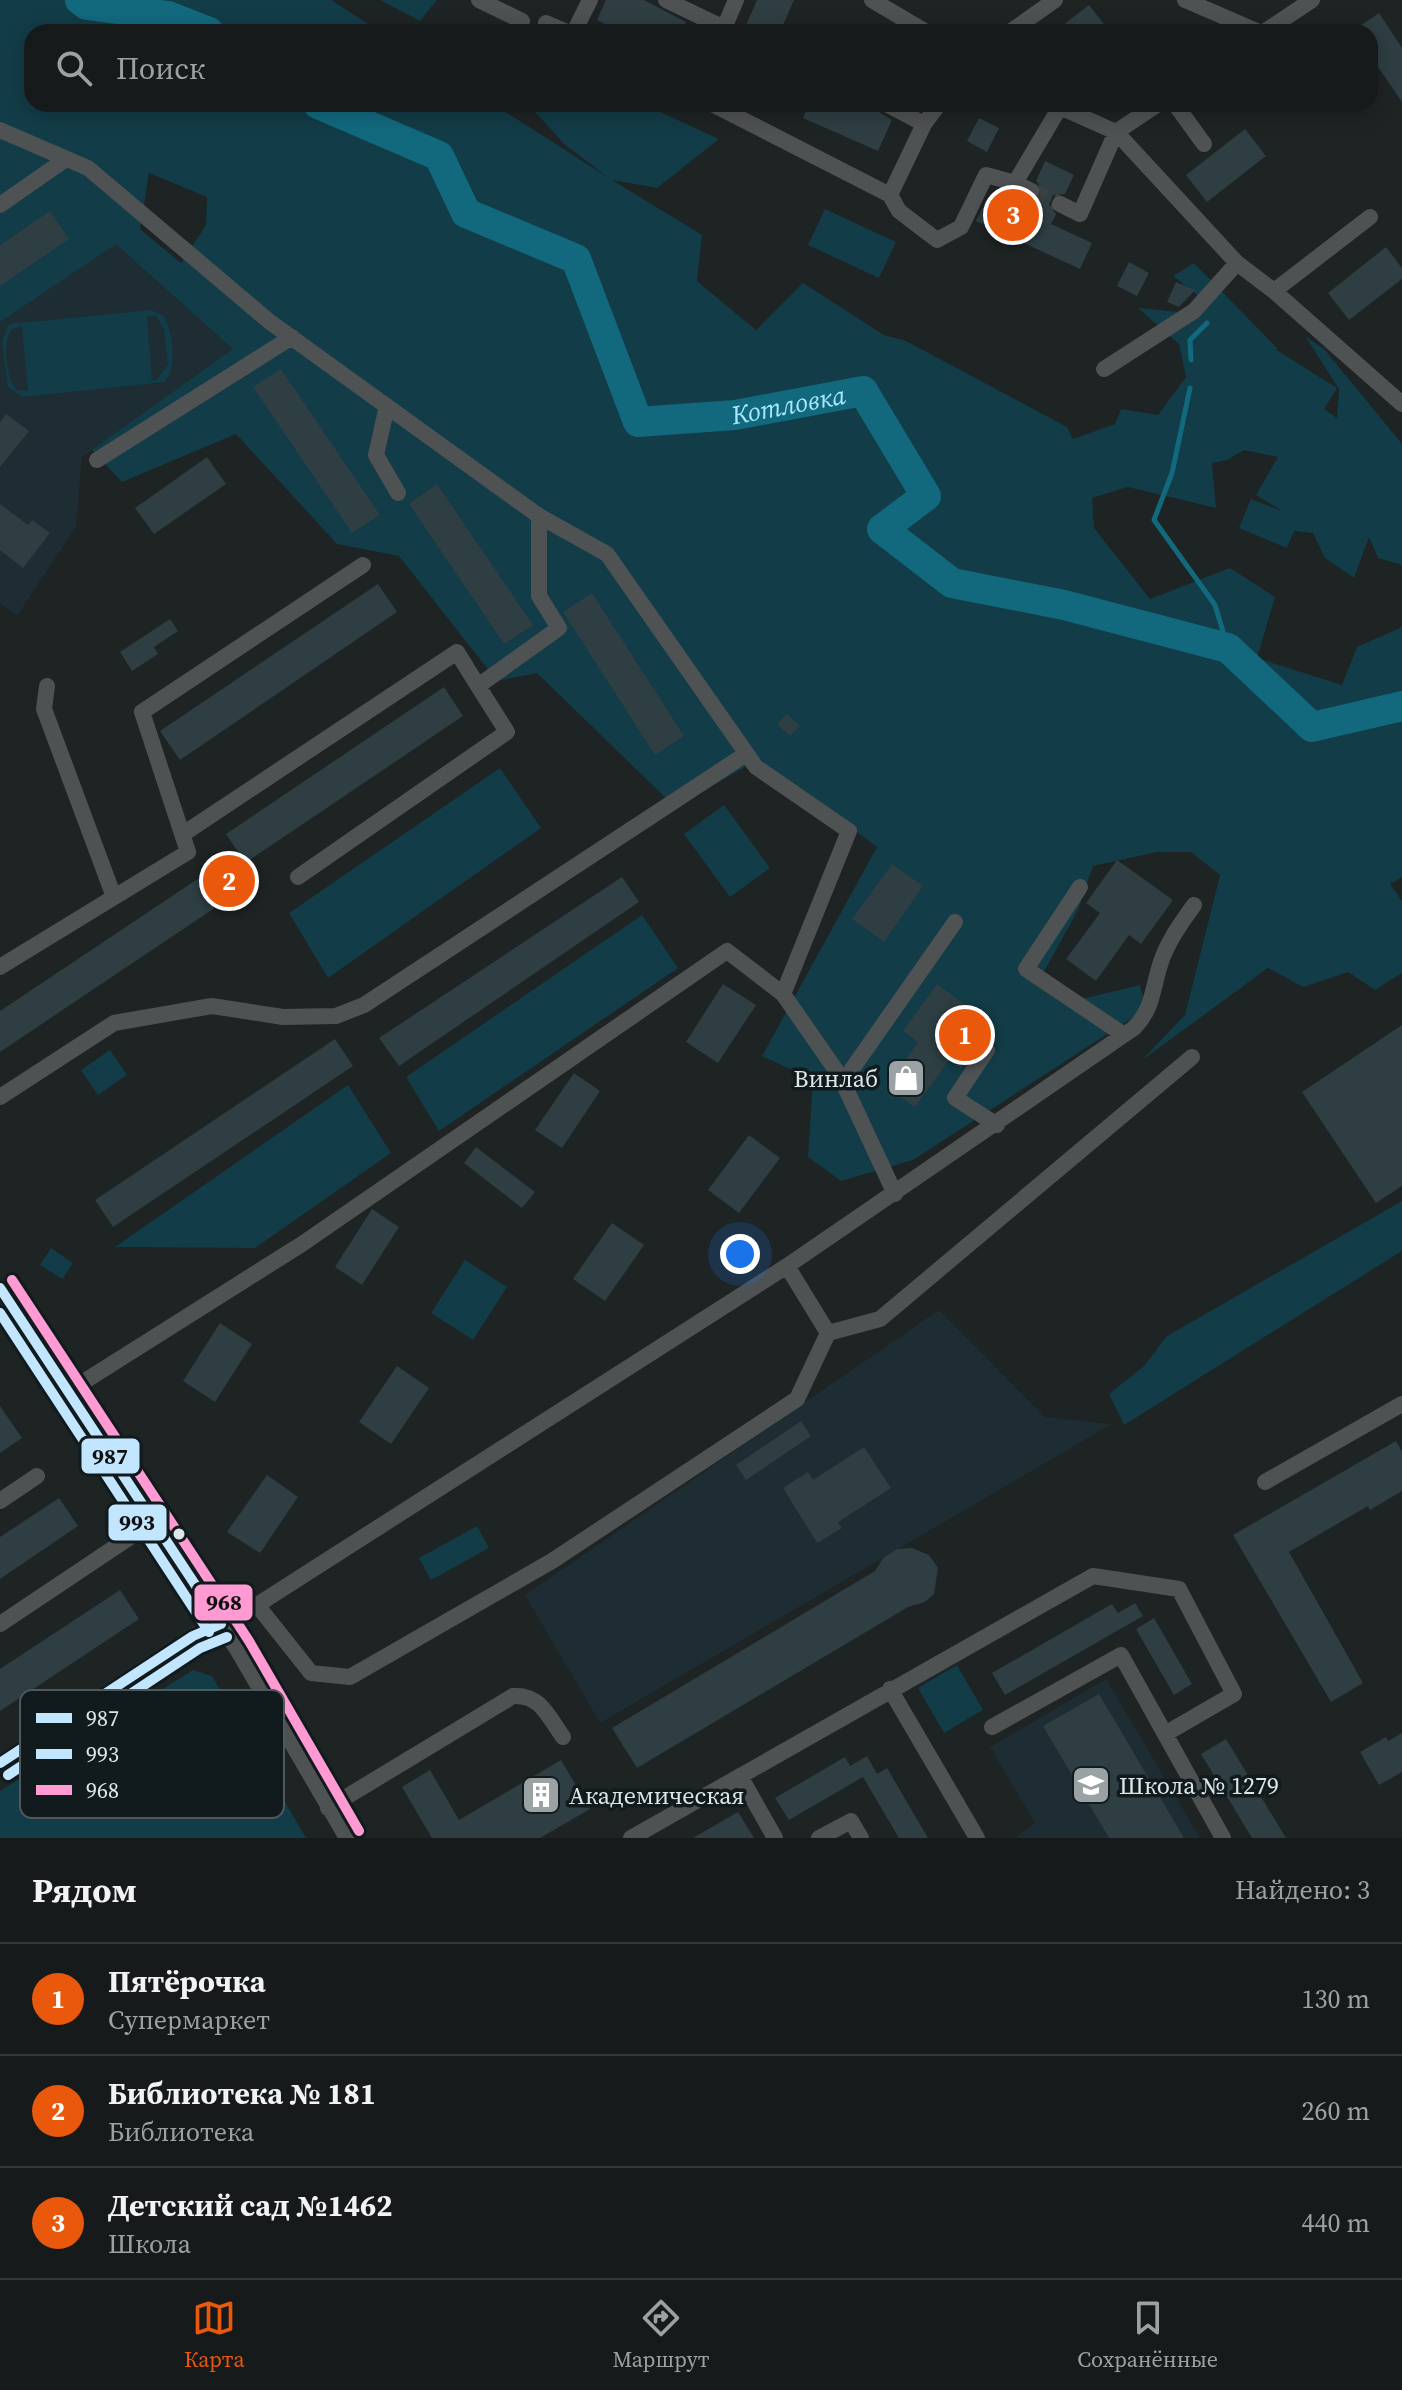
<!DOCTYPE html>
<html lang="ru">
<meta charset="utf-8">
<style>
:root{--surface:#161a1b;--page:#232728;--text:#f1f3f6;--muted:#9ea1a3;--line:#35383a;--accent:#ea580c}
body{margin:0;font-family:"Source Serif 4",serif;background:var(--page);color:var(--text)}
.you{position:absolute;left:740px;top:1254px;width:28px;height:28px;margin:-20px;border:6px solid #fff;border-radius:50%;background:#1a73e8;box-shadow:0 0 0 12px #1a73e833}
.badge{display:grid;place-items:center;width:52px;height:52px;border-radius:50%;background:var(--accent);color:#fff;font-size:26px;font-weight:700}
.pin{position:absolute;translate:-50% -50%;border:4px solid #fff;box-shadow:0 2px 8px #0006}
.list{margin:0;padding:0;list-style:none}
h2{display:flex;justify-content:space-between;align-items:center;height:104px;margin:0;padding:0 32px;font-size:34px}
h2 small{font-size:26px;font-weight:400;color:var(--muted)}
.list li{display:grid;grid-template-columns:52px 1fr auto;gap:24px;align-items:center;box-sizing:border-box;height:112px;padding:0 32px;border-top:2px solid var(--line)}
.list b{display:block;font-size:30px;white-space:nowrap}
.list p{margin:0;font-size:26px;white-space:nowrap;color:var(--muted)}
.list em{font-size:26px;font-style:normal;color:var(--muted)}
.icon{flex:none;width:44px;height:44px;fill:none;stroke:currentColor;stroke-width:2;stroke-linecap:round;stroke-linejoin:round}
.map{position:relative;flex:none;width:1402px;height:1838px;overflow:hidden}
.search{position:absolute;background:var(--surface);box-shadow:0 4px 20px #0003;left:24px;right:24px;top:24px;height:88px;display:flex;align-items:center;gap:20px;box-sizing:border-box;padding:0 28px;border-radius:24px;color:var(--muted);font-size:30px}
.sheet{height:440px;background:var(--surface)}
nav{display:flex;justify-content:space-around;align-items:center;box-sizing:border-box;height:112px;border-top:2px solid var(--line);background:var(--surface);font-size:22px;color:var(--muted)}
nav a{display:grid;justify-items:center;gap:4px}
nav .on{color:var(--accent)}
.map>svg:first-child{display:block}
.built{fill:#1d2d33}
.green{fill:#123c47;fill-rule:evenodd}
.lines{fill:none;stroke-linecap:round;stroke-linejoin:round}
.stream{stroke:#12697e;stroke-width:5}
.river{stroke:#12697e;stroke-width:30}
.building{fill:#2e3e42}
.minor-tunnel{stroke:#3b4041;stroke-width:16;stroke-dasharray:16 8;stroke-linecap:butt}
.minor{stroke:#4f5253;stroke-width:16}
.bus-1-casing{stroke:#111b1e;stroke-width:16}
.bus-2-casing{stroke:#111b1e;stroke-width:16}
.bus-3-casing{stroke:#111b1e;stroke-width:16}
.bus-1{stroke:#c2e6ff;stroke-width:10}
.bus-2{stroke:#c2e6ff;stroke-width:10}
.bus-3{stroke:#ff9ad2;stroke-width:10}
.bus-dot{fill:#dfe6e8;stroke:#111b1e;stroke-width:3}
.labels{text-anchor:middle;dominant-baseline:central;stroke-width:7;stroke-linejoin:round;paint-order:stroke}
.poi-label{font-size:24px;fill:#dfe6e8;stroke:#111b1e;text-anchor:start}
.water-label{font-size:26px;font-style:italic;fill:#a9e9fe;stroke:#111b1e}
.key{fill:#111b1e;stroke:#4f585b;stroke-width:2}
.key-label{font-size:22px;fill:#dfe6e8}
.line-badge{stroke:#111b1e;stroke-width:3}
.pale-badge-label{font-size:22px;text-anchor:middle;font-weight:bold;fill:#111}
</style>
<div class="map">
<svg width="1402" height="1838" viewBox="0 0 1402 1838">
<rect width="100%" height="100%" fill="#1e2324"/>
<path class="built" d="M115,233L250,350L82,457L76,527L17,616L0,603V305Z
M939,1310L1045,1417L1112,1424L600,1723L525,1595Z
M1106,1679L1200,1838H1015L1035,1823L990,1747Z"/>
<path class="green" d="M0,0H331L381,32H32V104H493L609,178L564,144L528,104H643L719,139L657,188L612,180L702,235L697,281L756,330L803,283L884,335L906,341L1067,427L1073,439L1115,424L1121,409L1158,415L1186,377L1179,344L1138,308L1200,314L1197,295L1173,276L1194,263L1278,349H1275L1337,388L1324,409L1337,418L1339,389L1305,336L1324,349L1402,444V565L1378,558L1369,537L1354,578L1325,558L1313,533L1294,531L1287,548L1239,528L1251,499L1282,511L1256,495L1278,457L1244,450L1227,460L1212,463L1216,508L1128,487L1092,498L1094,528L1150,599L1230,568L1275,597L1257,658L1342,685L1357,647L1402,627V877L1390,884L1402,901V973L1375,990L1348,972L1303,987L1268,968L1141,1061L1185,1015L1220,875L1191,852H1157L1093,866L1078,910L1040,979L1081,999L1140,985L1146,1009L913,1160L841,1181L808,1157L813,1080L762,1056L877,847L759,759L675,807L537,673L497,681L399,556L337,544L236,434L122,482L92,450L233,349L116,244L0,322ZM149,173L207,197L206,225L181,263L140,229Z
M380,0H437L420,21Z
M825,209L896,242L879,278L808,245Z
M151,310L164,316C173,335 178,364 165,382L23,397L8,387L2,342L9,324ZM147,316H156L164,329L168,365L156,380H152ZM22,326L28,391L17,390C5,377 2,343 12,329Z
M500,768L541,828L328,978L289,913Z
M724,805L770,868L730,897L684,834Z
M642,915L678,968L439,1131L406,1077Z
M110,1050L127,1075L98,1095L81,1070Z
M348,1085L391,1153L255,1248L115,1247Z
M1402,1201V1251L1124,1425L1109,1394L1144,1366L1167,1336Z
M51,1248L73,1263L62,1279L40,1265Z
M465,1260L507,1287L473,1340L431,1313Z
M477,1526L489,1548L431,1580L419,1558Z
M957,1665L983,1710L944,1733L918,1688Z
M193,1670L212,1676L306,1838H0V1791Z"/>
<g class="lines">
<path class="stream" d="M1191,360L1190,340L1207,323
M1190,388L1172,473L1154,520L1215,605L1228,648"/>
<g class="river">
<path d="M80,0L87,5L168,16L209,32"/>
<path id="s1" d="M318,104L439,156L466,213L576,259L638,422L735,415L863,391L926,496L882,529L952,583L1064,605L1228,648L1312,727L1402,706"/>
</g>
</g>
<path class="building" d="M606,0H644L686,22L681,32H622L597,20Z
M757,0H794L780,32H743Z
M1089,5L1110,32H1054Z
M1379,13L1402,48V102L1370,55V32H1351Z
M809,104H866L892,120L878,151L803,118Z
M979,118L999,128L987,152L967,141Z
M1245,129L1266,156L1207,202L1186,175Z
M1045,161L1074,175L1065,194L1053,195L1049,205L1056,214L1051,224L1092,243L1080,269L976,221L988,197L1021,213L1026,201L1038,200L1042,190L1036,181Z
M50,211L69,239L0,286V245Z
M1386,247L1402,268V279L1349,320L1328,293Z
M1129,262L1149,273L1137,296L1117,286Z
M1176,282L1195,290L1179,307L1167,302Z
M281,369L380,515L352,533L253,387Z
M6,414L29,431L0,467V422Z
M207,457L226,484L154,534L135,508Z
M437,484L533,625L504,644L409,504Z
M0,504L28,525L32,520L50,533L23,568L0,550Z
M378,584L397,612L180,760L160,731Z
M592,593L684,736L655,755L563,612Z
M170,619L178,631L154,647L158,654L132,671L120,652Z
M444,687L463,716L226,876L237,893L0,1052V1011L238,852L226,834Z
M787,714L800,726L790,736L777,724Z
M1117,860L1173,900L1141,944L1129,935L1096,981L1066,959L1100,913L1086,903Z
M892,864L923,886L884,942L852,919Z
M622,877L639,902L399,1066L379,1038Z
M723,984L756,1005L718,1063L686,1042Z
M937,984L993,1025L961,1069L949,1060L915,1107L886,1087L918,1042L903,1031Z
M1402,1025V1186L1376,1203L1302,1092Z
M335,1039L353,1066L113,1227L95,1200Z
M574,1073L600,1091L562,1148L535,1130Z
M749,1135L780,1158L739,1213L708,1190Z
M476,1147L535,1192L522,1208L464,1163Z
M372,1209L399,1227L362,1285L335,1267Z
M612,1223L644,1245L605,1301L573,1279Z
M220,1323L252,1344L215,1402L183,1381Z
M397,1366L429,1388L391,1444L359,1422Z
M0,1406L22,1438L0,1453Z
M801,1421L811,1436L746,1480L736,1465Z
M1396,1441L1402,1452V1491L1370,1510L1368,1506L1289,1552L1363,1683L1331,1702L1233,1535Z
M864,1447L891,1488L838,1522L842,1528L817,1543L783,1488L808,1472L813,1480Z
M267,1475L298,1497L260,1553L227,1532Z
M59,1498L78,1526L0,1579V1537Z
M912,1548L929,1555L938,1568L934,1594L925,1602L908,1607L637,1768L612,1728L875,1571L883,1558L897,1549Z
M120,1590L139,1619L0,1711V1669Z
M1135,1603L1143,1616L1005,1695L992,1673L1112,1604L1118,1613Z
M1154,1618L1192,1684L1174,1695L1136,1629Z
M1099,1694L1184,1838H1109L1043,1726Z
M1402,1733V1772L1379,1785L1360,1752L1386,1737L1388,1741Z
M1226,1739L1286,1838H1252L1201,1754Z
M867,1756L877,1774L887,1768L928,1838H899L863,1777L789,1820L775,1798L845,1757L850,1766Z
M561,1760L590,1809L540,1838H432L402,1787L430,1770L459,1820Z
M738,1812L754,1838H693Z"/>
<g class="lines">
<path class="minor-tunnel" d="M1031,191L1060,204"/>
<path class="minor" d="M479,0L522,21
M666,0L724,28L736,0
M872,0L926,32
M1185,0L1259,32
M546,23L567,32
M574,32L590,0
M1010,32L1055,0
M1264,32L1312,0
M712,104L890,195L924,124
M886,104L924,124L939,104
M1053,104L1116,132L1158,104
M1175,104L1204,144
M0,130L88,168L270,322L539,516L607,554L756,767L849,831L783,994L840,1076L895,1194
M1031,191L1015,183L1060,107
M890,195L899,211L937,240L961,227L986,175L1015,183
M1060,204L1080,214L1116,132L1237,263L1274,291L1402,404
M0,205L66,159
M1274,291L1370,217
M1104,369L1194,311L1237,263
M387,406L376,455L398,493
M97,460L292,337
M47,686L44,709L114,897
M183,834L457,652L478,686L559,628L539,596V516
M298,877L507,732L478,686
M1080,887L1026,969L1124,1035
M0,967L188,852L142,712L363,565
M987,1050L955,1098L997,1125
M843,1082L955,922
M0,1097L114,1023L212,1006L283,1017L336,1016L364,1005L746,754
M0,1288L237,1649L347,1838
M828,1333L880,1319L1192,1057
M69,1391L302,1244L727,951L783,994
M1265,1482L1402,1404
M0,1501L37,1476
M257,1605L311,1673L350,1677L552,1561L797,1399L828,1333L787,1266
M0,1624L154,1521
M890,1689L977,1838
M992,1727L1121,1655L1165,1734
M0,1763L193,1636L257,1605L787,1266L1134,1028C1153,1009 1152,990 1160,965C1166,944 1181,923 1194,905
M740,1776L775,1838
M328,1808L513,1696C540,1694 548,1716 563,1737
M631,1838L1093,1576L1179,1589L1234,1694L1165,1734L1223,1838
M819,1838L851,1821L861,1838"/>
<g class="bus-1-casing">
<path id="bus-1" d="M0,1288L221,1624
M0,1763L193,1636L221,1624"/>
</g>
<g class="bus-2-casing">
<path id="bus-2" d="M0,1313L209,1632
M8,1775L200,1648L227,1637"/>
</g>
<g class="bus-3-casing">
<path id="bus-3" d="M12,1280L249,1641L359,1831"/>
</g>
<use href="#bus-1" class="bus-1"/>
<use href="#bus-2" class="bus-2"/>
<use href="#bus-3" class="bus-3"/>
</g>
<defs>
<g id="shop-square" transform="scale(2)"><rect x="-9" y="-9" width="18" height="18" rx="4" fill="#9ba2a3" stroke="#111b1e"/><path d="M-5-2.5h2.3a2.7 3.5 0 0 1 5.4 0H5L5.5 6h-11ZM-1.5-2.5h3a1.5 2.3 0 0 0-3 0Z" fill="#fff"/></g>
<g id="school-square" transform="scale(2)"><rect x="-9" y="-9" width="18" height="18" rx="4" fill="#9ba2a3" stroke="#111b1e"/><path d="M0-5L7-2L0 1L-7-2ZM-4 1L0 2.5L4 1V4Q0 6-4 4Z" fill="#fff"/></g>
<g id="building-square" transform="scale(2)"><rect x="-9" y="-9" width="18" height="18" rx="4" fill="#9ba2a3" stroke="#111b1e"/><path d="M-4-6H4V6H1V3H-1V6H-4ZM-2.5-4.3h1.7v1.8h-1.7ZM.8-4.3h1.7v1.8H.8ZM-2.5-1h1.7V.8h-1.7ZM.8-1h1.7V.8H.8Z" fill="#fff"/></g>
</defs>
<g fill-rule="evenodd">
<use href="#shop-square" x="906" y="1078"/>
<use href="#school-square" x="1091" y="1785"/>
<use href="#building-square" x="541" y="1795"/>
</g>
<circle class="bus-dot" cx="179" cy="1534" r="7"/>
<g class="labels">
<g class="poi-label">
<text x="878" y="1078" text-anchor="end">Винлаб</text>
<text x="1119" y="1785">Школа № 1279</text>
<text x="569" y="1795">Академическая</text>
</g>
<g class="water-label">
<text stroke="none"><textPath href="#s1" startOffset="640">Котловка</textPath></text>
</g>
</g>
<rect x="20" y="1690" width="264" height="128" rx="12" class="key"/>
<rect x="36" y="1713" width="36" height="10" fill="#c2e6ff"/>
<rect x="36" y="1749" width="36" height="10" fill="#c2e6ff"/>
<rect x="36" y="1785" width="36" height="10" fill="#ff9ad2"/>
<g class="key-label">
<text x="86" y="1726">987</text>
<text x="86" y="1762">993</text>
<text x="86" y="1798">968</text>
</g>
<g class="line-badge">
<rect x="80" y="1437" width="61" height="38" rx="8" fill="#c2e6ff"/>
<rect x="107" y="1503" width="61" height="39" rx="8" fill="#c2e6ff"/>
<rect x="193" y="1583" width="61" height="39" rx="8" fill="#ff9ad2"/>
</g>
<g class="pale-badge-label">
<text x="110" y="1464">987</text>
<text x="137" y="1530">993</text>
<text x="224" y="1610">968</text>
</g>
</svg>
<div class="you"></div>
<div class="pin badge" style="left:965px;top:1035px">1</div>
<div class="pin badge" style="left:229px;top:881px">2</div>
<div class="pin badge" style="left:1013px;top:215px">3</div>
<div class="search"><svg class="icon" aria-label="search" viewBox="0 0 24 24"><circle cx="10" cy="10" r="6"/><path d="M15 15l6 6"/></svg>Поиск</div>
</div>
<section class="sheet">
<h2>Рядом<small>Найдено: 3</small></h2>
<ul class="list">
<li><span class="badge">1</span><div><b>Пятёрочка</b><p>Супермаркет</p></div><em>130 m</em></li>
<li><span class="badge">2</span><div><b>Библиотека № 181</b><p>Библиотека</p></div><em>260 m</em></li>
<li><span class="badge">3</span><div><b>Детский сад №1462</b><p>Школа</p></div><em>440 m</em></li>
</ul>
</section>
<nav>
<a class="on"><svg class="icon" aria-label="map" viewBox="0 0 24 24"><path d="M3 6l6-2 6 2 6-2v14l-6 2-6-2-6 2zM9 4v14M15 6v14"/></svg>Карта</a>
<a><svg class="icon" aria-label="directions" viewBox="0 0 24 24"><path d="M12 3l9 9-9 9-9-9zM9 14v-3h6M13 9l2 2-2 2"/></svg>Маршрут</a>
<a><svg class="icon" aria-label="saved" viewBox="0 0 24 24"><path d="M7 4h10v16l-5-4-5 4z"/></svg>Сохранённые</a>
</nav>
